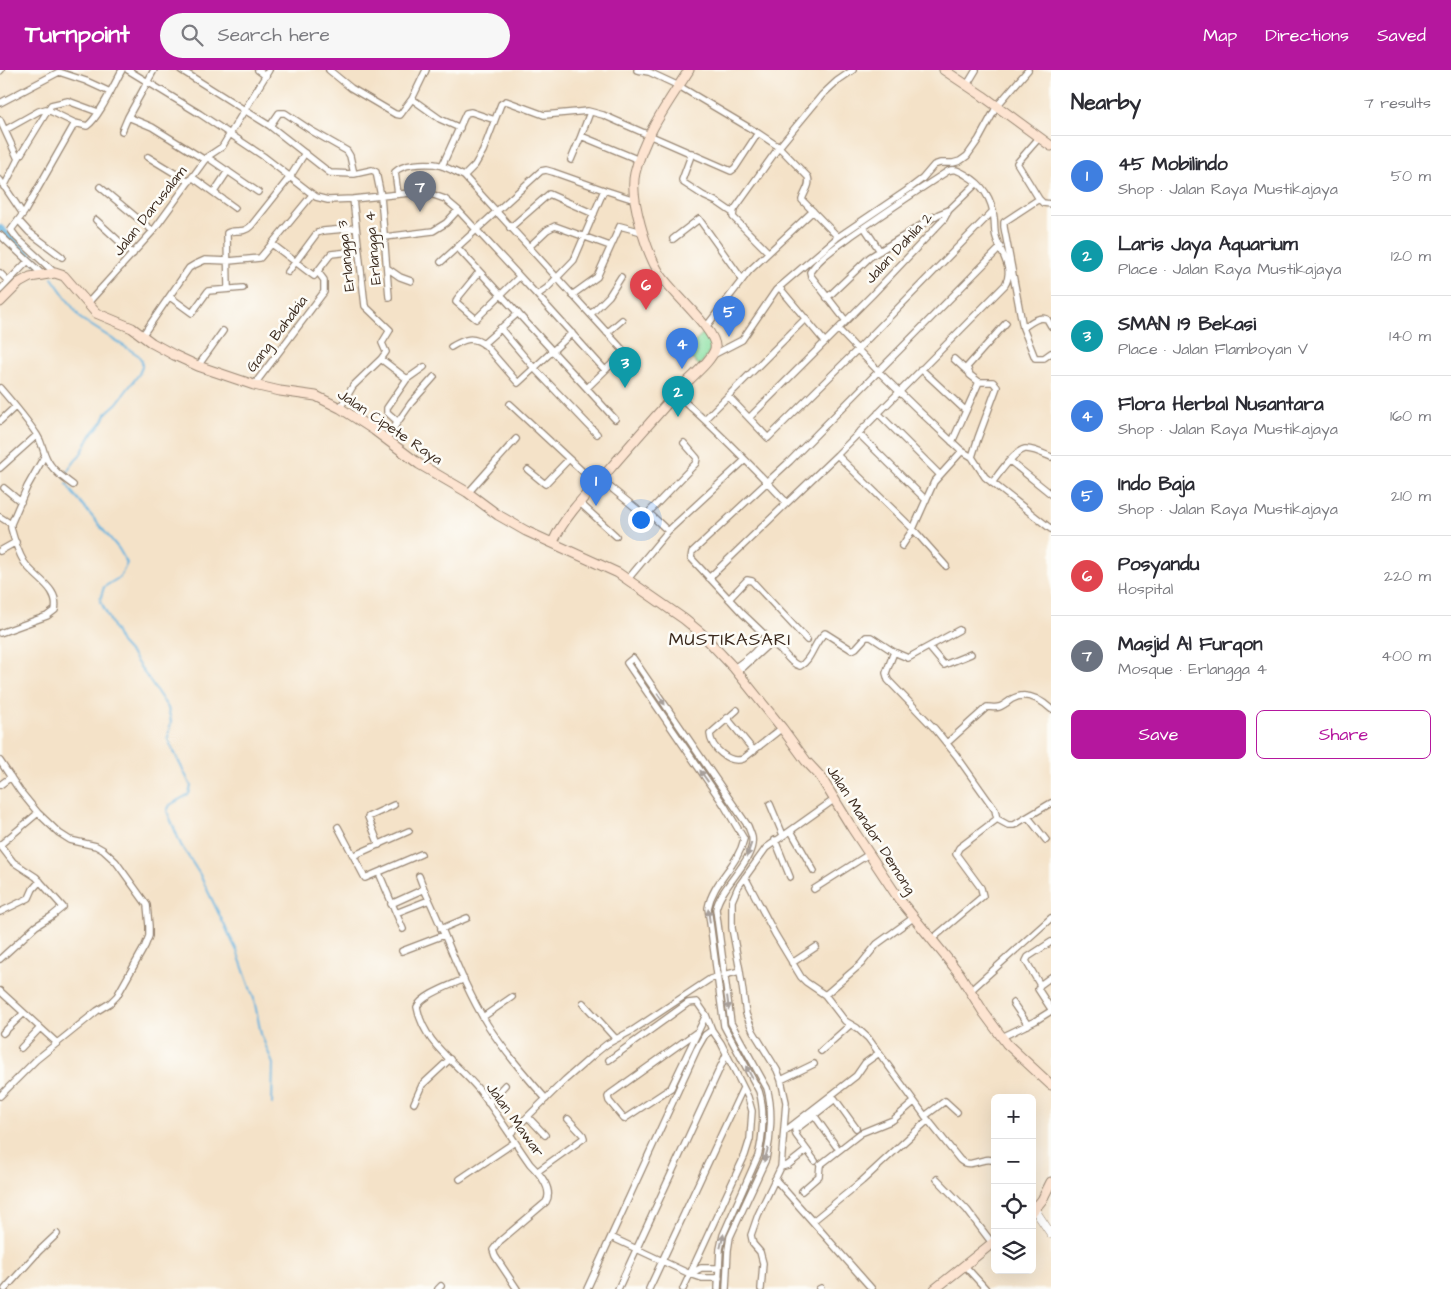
<!DOCTYPE html>
<meta charset="utf-8">
<style>
:root{--surface:#fff;--page:#f7f7f7;--text:#2b2b33;--muted:#7c7c81;--line:#e1e1e2;--accent:#b5179e}
body{margin:0;font-family:"Architects Daughter",sans-serif;background:var(--page);color:var(--text)}
.controls{position:absolute;right:15px;bottom:15px;display:grid;overflow:hidden;border-radius:8px;box-shadow:0 5px 20px #0002}
.controls button{width:45px;height:45px;display:grid;place-items:center;padding:0;border:0;border-bottom:1px solid var(--line);background:var(--surface);color:var(--text);font:25px sans-serif}
.you{position:absolute;left:640px;top:449px;width:18px;height:18px;margin:-12px;border:4px solid #fff;border-radius:50%;background:#1a73e8;box-shadow:0 0 0 8px #1a73e833}
.badge{display:grid;place-items:center;width:32px;height:32px;border-radius:50%;background:var(--accent);color:#fff;font-size:16px;font-weight:700}
.pin{position:absolute;translate:-50% -41px;filter:drop-shadow(0 1px 2px #0008)}
.pin::after{content:'';position:absolute;top:26px;width:18px;height:15px;background:inherit;clip-path:polygon(0 0,100% 0,50% 100%)}
.list{margin:0;padding:0;list-style:none}
h2{display:flex;justify-content:space-between;align-items:center;height:65px;margin:0;padding:0 20px;font-size:21px}
h2 small{font-size:16px;font-weight:400;color:var(--muted)}
.list li{display:grid;grid-template-columns:32px 1fr auto;gap:15px;align-items:center;box-sizing:border-box;height:80px;padding:0 20px;border-top:1px solid var(--line)}
.list b{display:block;font-size:19px;white-space:nowrap}
.list p{margin:0;font-size:16px;white-space:nowrap;color:var(--muted)}
.list em{font-size:16px;font-style:normal;color:var(--muted)}
.actions{display:flex;gap:10px;padding:15px 20px}
.actions a{flex:1;padding:11px 0;border:1px solid var(--accent);border-radius:8px;text-align:center;font-size:18px;color:var(--accent)}
.actions .main{background:var(--accent);color:#fff}
.icon{flex:none;width:28px;height:28px;fill:none;stroke:currentColor;stroke-width:2;stroke-linecap:round;stroke-linejoin:round}
.map{position:relative;flex:none;width:1051px;height:1219px;overflow:hidden}
header{display:flex;align-items:center;gap:30px;box-sizing:border-box;height:70px;padding:0 25px;background:var(--accent);color:#fff}
header strong{font-size:24px}
nav{display:flex;gap:28px;margin-inline-start:auto;font-size:18px}
.search{width:350px;height:45px;background:var(--page);display:flex;align-items:center;gap:12px;box-sizing:border-box;padding:0 18px;border-radius:28px;color:var(--muted);font-size:19px}
main{display:flex}
aside{flex:1;background:var(--surface)}
.map>svg:first-child{display:block}
.green{fill:#8ae0a3;stroke:#628560}
.lines{fill:none;stroke-linecap:round;stroke-linejoin:round}
.stream{stroke:#65b2de;stroke-width:2}
.canal{stroke:#65b2de;stroke-width:7}
.minor-casing{stroke:#988673;stroke-width:8}
.tertiary-casing{stroke:#988673;stroke-width:9}
.secondary-casing{stroke:#988673;stroke-width:11}
.minor{stroke:#fff;stroke-width:5.5}
.tertiary{stroke:#fff;stroke-width:8}
.secondary{stroke:#fde4d1;stroke-width:9}
.oneway{fill:#a79f9a}
.labels{text-anchor:middle;dominant-baseline:central;stroke-width:5;stroke-linejoin:round;paint-order:stroke}
.street-label{font-size:15px;fill:#3b2a1e;stroke:#fdfcf7}
.quarter-label{font-size:18px;letter-spacing:1px;fill:#3b2a1e;stroke:#fdfcf7}
</style>
<header>
<strong>Turnpoint</strong>
<div class="search"><svg class="icon" aria-label="search" viewBox="0 0 24 24"><circle cx="10" cy="10" r="6"/><path d="M15 15l6 6"/></svg>Search here</div>
<nav><a>Map</a><a>Directions</a><a>Saved</a></nav>
</header>
<main>
<div class="map">
<svg width="1051" height="1219" viewBox="0 0 1051 1219">
<rect width="100%" height="100%" fill="#fdfcf7"/>
<filter id="ink" filterUnits="userSpaceOnUse"><feTurbulence type="fractalNoise" baseFrequency=".02" numOctaves="2"/><feDisplacementMap in="SourceGraphic" scale="10" xChannelSelector="R" yChannelSelector="G"/><feConvolveMatrix kernelMatrix="1 2 1 2 8 2 1 2 1" color-interpolation-filters="sRGB"/></filter>
<filter id="wash" filterUnits="userSpaceOnUse"><feTurbulence type="fractalNoise" baseFrequency=".0096" numOctaves="4" result="noise"/><feDisplacementMap in="SourceGraphic" scale="20" xChannelSelector="R" yChannelSelector="G"/><feGaussianBlur stdDeviation="1.12" result="paint"/><feColorMatrix in="noise" values="0 0 0 0 0 0 0 0 0 0 0 0 0 0 0 0 0 1.4 0 .05"/><feComposite in="paint" operator="in"/></filter>
<g filter="url(#wash)">
<rect width="100%" height="100%" fill="#f4e2c8"/>
<path class="green" d="M705,261L713,276L700,296L685,283Z"/>
<g class="lines">
<path class="stream" d="M52,208L81,249L138,285L142,291V297L139,304L117,333L107,342L103,351L91,365L82,382L69,399L65,408
M67,414L71,421L119,479L127,493L120,507L104,517L100,530L121,573L132,585L168,638L171,651L168,668L171,676L191,716L189,724L170,735L167,741L181,775L199,803L237,881L254,929L261,964L273,994L272,1034"/>
<path class="canal" d="M0,158L39,194"/>
</g>
</g>
<g filter="url(#ink)">
<g class="lines">
<g class="minor-casing">
<path id="minor" d="M128,0L200,44L263,86L316,127L328,130L353,129L410,123H428L445,129L458,140L537,225L547,218L574,190L604,120L635,130
M181,0L270,56L330,103L354,104L372,100L376,102L381,126L389,227
M258,0L266,6
M329,0L351,18L395,44L400,45L412,29L426,0
M637,0L649,2L679,16L758,63L779,77L808,107C811,116 804,122 802,130L838,167
M0,1L1,0
M967,15L976,0
M412,29L440,49L460,58
M0,33L59,2L86,11L110,22
M128,47L154,0
M0,50L18,89
M270,56L279,43H285L312,61L347,81L350,86L354,104
M5,60L39,41L46,39L75,53L87,56C99,48 114,14 122,0
M122,61L128,47L152,57L205,90
M581,66L589,45
M1039,68L1017,93L1039,129L1043,133L1051,134
M692,83L682,110L684,113L704,126L717,132L733,143
M148,87L189,112
M207,87L258,122
M571,90L581,66L639,90
M442,96L466,43L471,42L495,50
M464,106L475,95L483,81L501,34L506,31L544,45L588,41L603,45L731,101L735,98L758,63
M192,107L235,138
M0,110L23,144
M4,117L18,89L51,35L68,31L98,42
M100,117L153,161
M214,122L228,101
M398,124L395,102C402,94 423,93 434,94C444,95 455,102 464,106L622,279L623,282L620,286L587,318
M1039,129L1004,152V157L1023,258L1035,288H1044L1051,283
M96,150L133,184
M19,151L29,162L62,187
M864,157L880,181
M510,158L549,124L594,144
M0,165L42,204
M385,167L433,161L446,153L458,140
M673,169L699,149L742,209
M272,174L314,206L331,184L359,181
M457,177L615,349
M529,177L547,160L555,156L610,176
M768,182L733,147L734,140L779,77L822,25L837,11L853,0
M441,192L541,101L546,100L553,102L604,120
M387,198L400,207L411,211
M288,202L317,163L323,161L356,158
M479,202L457,229L456,232L476,249L519,207
M0,203L8,211
M55,203L17,168L11,160L25,141L75,53
M779,217L825,272
M228,219L227,163C235,158 242,165 251,156L290,107L305,83
M0,220L27,192
M537,225L605,300
M572,225L597,207L620,156L642,162
M170,227L192,243L208,221L243,218
M827,228L870,187L939,144L949,140
M87,234L153,161L207,87L222,77L269,0
M591,244L609,226L621,207
M706,257L749,201L813,141
M500,258L534,298L597,364
M1023,258C1030,253 1038,246 1047,249L1051,256
M838,259L879,302L917,339L962,381L972,387L985,407L1051,459
M607,263L622,250
M142,266L189,198L194,195L205,190L229,191L260,188L312,125
M483,274L518,243
M451,277C464,269 473,265 486,276L518,313L572,263
M713,285L742,270L776,220L838,167L906,121L922,109L934,95L940,93H953L960,91L967,86L979,69L997,36L1028,0
M381,289L407,309
M954,289L967,301
M198,296L223,261
M921,299L966,341
M254,315L324,222V210L318,202
M0,318C13,333 26,348 37,365C43,374 42,379 46,387C51,399 62,407 73,415
M676,324C715,358 751,395 787,433
M728,326L768,368L857,280L993,141
M510,334L596,414
M340,338L353,316L381,289L386,282L382,273L390,260L365,236L353,129
M878,343L939,404
M749,348L872,225L944,149L949,140L977,113
M705,349L806,248
M0,351L15,337
M398,352L387,342V338L407,309L424,297
M858,363L926,430
M386,369L411,333L434,307
M952,372L979,312L970,305L967,297L1006,253
M837,385L913,459L946,496
M972,387L978,368L997,317L993,312H979
M1010,391L1051,424
M0,398L37,365
M528,400L545,414L569,389
M600,409L637,439
M992,413C998,405 1014,381 1025,379C1032,378 1044,384 1051,387
M4,418L21,432
M468,423L516,369
M580,433L616,466
M0,447L11,454
M668,461L650,444V441L696,393L697,388L684,373
M902,476L913,459L934,412L962,381
M0,481L16,472
M709,508L837,385L1005,215C1015,199 1000,182 996,167C994,161 995,154 994,148C992,129 982,114 966,105C959,101 955,98 948,101C915,122 883,144 851,166C837,177 820,187 810,202L811,206L846,251
M628,509L668,461L745,390
M729,529L747,510L752,511L807,570
M0,563L47,546L55,540C60,518 34,508 24,492C18,482 14,469 11,458V454L27,417L45,385
M929,577L944,595L971,584
M894,582L908,588L959,560
M734,598C744,591 764,578 764,564L743,544L691,488L692,482L790,391L1001,177
M737,603L770,573C783,576 787,593 800,596C812,590 814,571 825,563L852,580L856,578L866,567H871L894,582L886,603L888,610L935,659L956,685L995,740L997,749
M737,640L710,664C711,678 729,694 743,689L782,658
M727,648L754,681
M947,673L987,637C991,637 995,638 999,637C1003,636 1008,632 1012,629C1026,621 1040,629 1051,639
M0,691L20,721L38,743L59,763L70,770L96,776L103,780L116,792L147,835L149,856V866L145,876L117,926L110,933L97,941L36,990L0,1026
M0,715L11,707
M770,734L783,765
M1028,747L1046,770
M997,749L1008,755H1014L1051,733
M338,757L365,808L421,784
M791,761L814,801
M775,770L790,807
M0,775L13,792L36,807L63,837L52,846L36,856L0,889
M0,775L38,743
M379,775L368,747L394,735
M355,785L409,761
M379,803L396,843L429,830
M419,806L424,819
M745,807L775,864L801,907L806,912L825,925L845,951L857,958L868,968L928,1050L960,1090C971,1100 982,1085 995,1091
M814,819L869,784
M391,834L424,819C446,864 461,912 487,954C504,981 525,1005 546,1029
M0,842L29,828L33,819L40,811
M396,843L403,859
M441,859L467,848
M931,870L983,826L981,818L956,784L959,778L997,749
M402,881L444,865
M792,893L816,877
M724,905L740,901
M1051,907L1040,915L1038,919L1051,939
M464,909C452,915 422,925 417,937C424,975 457,992 480,1021C498,1045 513,1070 530,1094C539,1103 554,1119 546,1132L500,1171L493,1180L495,1186L517,1219
M1040,915L1026,891L1028,887L1051,872
M0,921L57,973
M970,921L1051,848
M825,925L861,894L877,874L913,848
M583,933L616,969
M1013,933L1028,955
M706,945L712,960
M483,947L512,927
M3,963L24,943
M1002,967L1035,951L1051,941
M21,978L40,958
M821,981L850,955
M609,990L688,933L697,932L706,945L671,1018L624,1049L609,1031L608,1027L610,1024L697,962
M781,1010L814,994
M414,1033L422,1015L450,989
M488,1033L505,1015
M814,1045L836,1076
M925,1046L945,1031L957,1042
M528,1047L545,1065
M785,1061L856,1006L865,993L879,983
M510,1064L565,1010L597,982L607,974L633,960L710,909L717,907
M815,1091L796,1065L795,1060L835,1029L856,1058
M781,1097L788,1095L807,1080
M538,1101L584,1068L583,1065L568,1049
M460,1109L515,1072
M775,1109L872,1219
M937,1109L967,1140L992,1173
M802,1121L819,1106L820,1095L861,1063L893,1050L914,1032
M813,1151L862,1111L928,1050
M611,1167L690,1204L702,1208H719
M965,1196L986,1219
M690,1204L701,1198H719
M5,1219L39,1181L57,1164
M438,1219L441,1216
M587,1219L697,979L705,965L712,960L721,973L748,1027L752,1041L750,1069L745,1085L683,1219
M618,1219L726,985
M649,1219L743,1018
M718,1219L720,1179L723,1165L758,1086C763,1067 765,1040 759,1021L724,956L708,838C713,811 738,796 744,769L724,735L627,593L633,588L748,756C749,759 751,763 752,767C756,790 721,815 716,839L731,953L767,1018C773,1039 771,1067 766,1089L730,1167L728,1180L726,1219
M761,1219L763,1193L760,1182L753,1174L751,1165L758,1145L781,1097L786,1032L781,1010L777,1000L753,961L746,944L740,901L732,858V831L738,817L766,778L835,729
M819,1219L821,1218"/>
</g>
<g class="tertiary-casing">
<path id="tertiary" d="M1035,1140L1051,1164"/>
</g>
<g class="secondary-casing">
<path id="secondary" d="M944,0L983,26L1051,76
M0,232L19,213L30,207L55,203L64,206L96,243L132,258L152,273L174,285L198,296L254,315L280,321L316,326L340,338L374,360L419,394L467,422L498,445L526,461L618,503L684,549L701,563L734,598L782,658L806,691L820,706L852,758L899,829L959,903L984,943L1007,974L1051,1015
M553,472C565,445 588,423 608,401C632,373 656,346 680,319C689,309 712,291 715,279C719,262 670,221 660,204C647,184 629,127 635,103C644,65 668,33 689,0
M1032,1142L1042,1130L1051,1112
M935,1219L995,1171"/>
</g>
<use href="#minor" class="minor"/>
<use href="#tertiary" class="tertiary"/>
<use href="#secondary" class="secondary"/>
</g>
<defs><path id="oneway-solid" d="M-6-.8H1V-3.2L6.5 0L1 3.2V.8H-6Z" transform="scale(1.25)"/></defs>
<g class="oneway">
<use href="#oneway-solid" transform="translate(661 629) rotate(56)"/>
<use href="#oneway-solid" transform="translate(704 706) rotate(-125)"/>
<use href="#oneway-solid" transform="translate(749 780) rotate(109)"/>
<use href="#oneway-solid" transform="translate(709 846) rotate(-97)"/>
<use href="#oneway-solid" transform="translate(728 933) rotate(83)"/>
<use href="#oneway-solid" transform="translate(749 1002) rotate(-118)"/>
<use href="#oneway-solid" transform="translate(766 1085) rotate(107)"/>
<use href="#oneway-solid" transform="translate(722 1171) rotate(-77)"/>
</g>
</g>
<g class="labels">
<g class="street-label">
<text transform="translate(150 141) rotate(-52)">Jalan Darusalam</text>
<text transform="translate(373 178) rotate(-95)">Erlangga 4</text>
<text transform="translate(899 178) rotate(-47)">Jalan Dahlia 2</text>
<text transform="translate(346 186) rotate(-96)">Erlangga 3</text>
<text transform="translate(277 264) rotate(-53)">Gang Bahabia</text>
<text transform="translate(390 357) rotate(34)">Jalan Cipete Raya</text>
<text transform="translate(871 760) rotate(57)">Jalan Mandor Demong</text>
<text transform="translate(515 1050) rotate(54)">Jalan Mawar</text>
</g>
<g class="quarter-label">
<text x="730" y="569">MUSTIKASARI</text>
</g>
</g>
</svg>
<div class="controls">
<button>+</button>
<button>−</button>
<button><svg class="icon" aria-label="locate" viewBox="0 0 24 24"><circle cx="12" cy="12" r="6"/><path d="M12 2v4M12 18v4M2 12h4M18 12h4"/></svg></button>
<button><svg class="icon" aria-label="layers" viewBox="0 0 24 24"><path d="M12 4l9 5-9 5-9-5zM3 14l9 5 9-5"/></svg></button>
</div>
<div class="you"></div>
<div class="pin badge" style="left:596px;top:436px;background:#3f7fe0">1</div>
<div class="pin badge" style="left:678px;top:347px;background:#0f9aa8">2</div>
<div class="pin badge" style="left:625px;top:318px;background:#0f9aa8">3</div>
<div class="pin badge" style="left:682px;top:299px;background:#3f7fe0">4</div>
<div class="pin badge" style="left:729px;top:267px;background:#3f7fe0">5</div>
<div class="pin badge" style="left:646px;top:240px;background:#e0444e">6</div>
<div class="pin badge" style="left:420px;top:142px;background:#6b7280">7</div>
</div>
<aside>
<h2>Nearby<small>7 results</small></h2>
<ul class="list">
<li><span class="badge" style="background:#3f7fe0">1</span><div><b>45 Mobilindo</b><p>Shop · Jalan Raya Mustikajaya</p></div><em>50 m</em></li>
<li><span class="badge" style="background:#0f9aa8">2</span><div><b>Laris Jaya Aquarium</b><p>Place · Jalan Raya Mustikajaya</p></div><em>120 m</em></li>
<li><span class="badge" style="background:#0f9aa8">3</span><div><b>SMAN 19 Bekasi</b><p>Place · Jalan Flamboyan V</p></div><em>140 m</em></li>
<li><span class="badge" style="background:#3f7fe0">4</span><div><b>Flora Herbal Nusantara</b><p>Shop · Jalan Raya Mustikajaya</p></div><em>160 m</em></li>
<li><span class="badge" style="background:#3f7fe0">5</span><div><b>Indo Baja</b><p>Shop · Jalan Raya Mustikajaya</p></div><em>210 m</em></li>
<li><span class="badge" style="background:#e0444e">6</span><div><b>Posyandu</b><p>Hospital</p></div><em>220 m</em></li>
<li><span class="badge" style="background:#6b7280">7</span><div><b>Masjid Al Furqon</b><p>Mosque · Erlangga 4</p></div><em>400 m</em></li>
</ul>
<div class="actions"><a class="main">Save</a><a>Share</a></div>
</aside>
</main>
